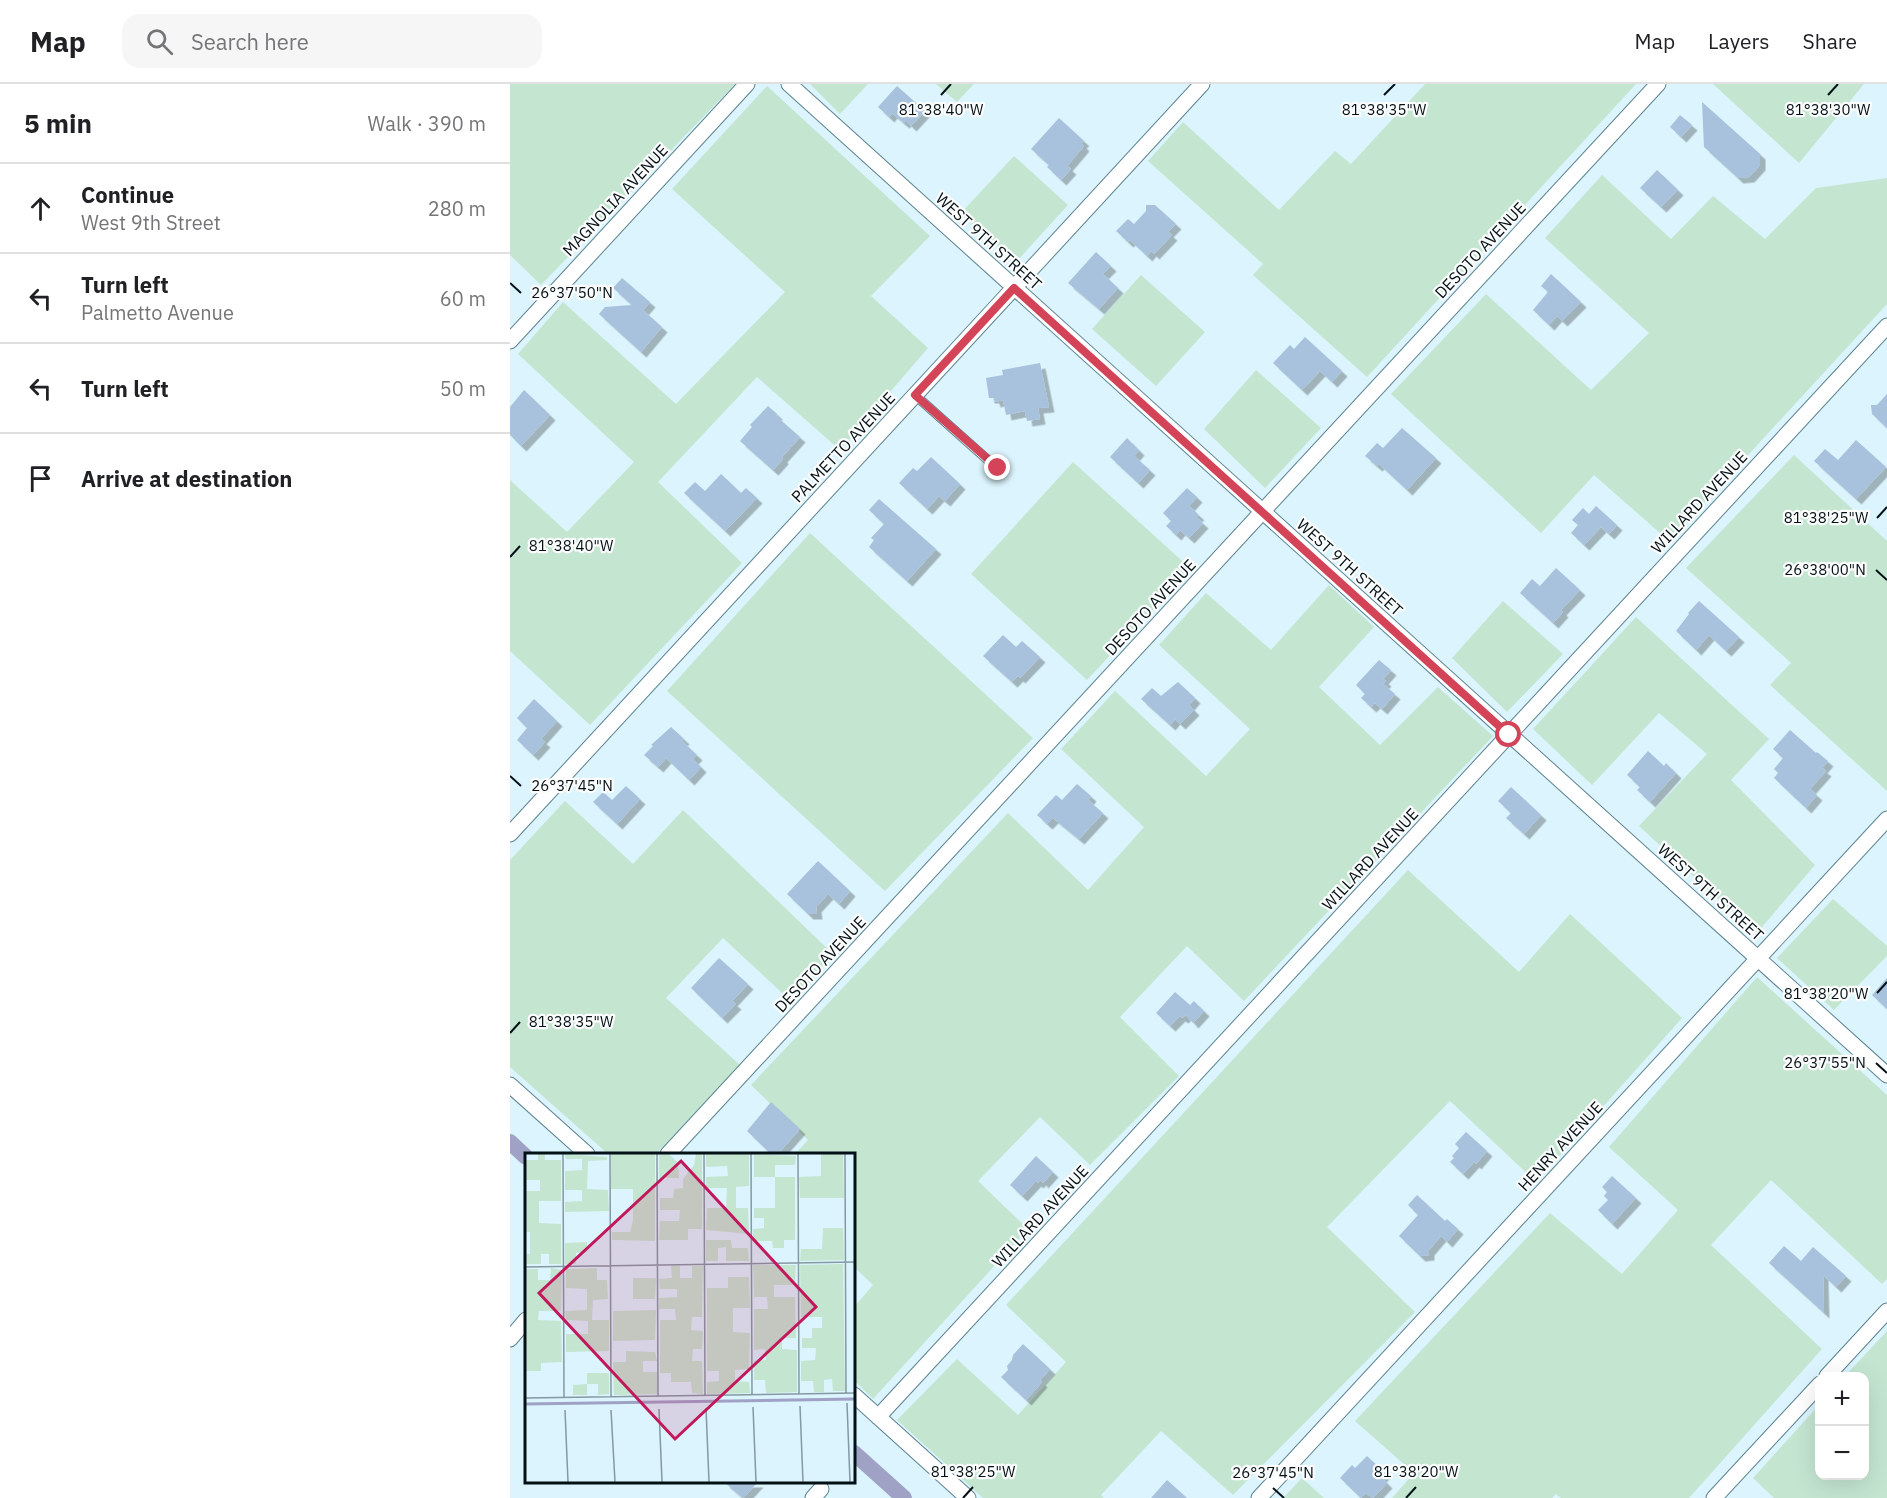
<!DOCTYPE html>
<meta charset="utf-8">
<style>
:root{--surface:#fff;--page:#f6f6f6;--text:#202124;--muted:#757577;--line:#e0e0e0}
body{margin:0;font-family:"IBM Plex Sans",sans-serif;background:var(--page);color:var(--text)}
.controls{position:absolute;right:18px;bottom:18px;display:grid;overflow:hidden;border-radius:12px;box-shadow:0 6px 24px #0002}
.controls button{width:54px;height:54px;display:grid;place-items:center;padding:0;border:0;border-bottom:2px solid var(--line);background:var(--surface);color:var(--text);font:30px sans-serif}
.stop{position:absolute;width:18px;height:18px;margin:-14px;border:4px solid #d44458;border-radius:50%;background:#fff}
.stop.end{background:#d44458;border-color:#fff;box-shadow:0 2px 6px #0008}
.list{margin:0;padding:0;list-style:none}
h2{display:flex;justify-content:space-between;align-items:center;height:78px;margin:0;padding:0 24px;font-size:26px}
h2 small{font-size:20px;font-weight:400;color:var(--muted)}
.list li{display:grid;grid-template-columns:39px 1fr auto;gap:18px;align-items:center;box-sizing:border-box;height:90px;padding:0 24px;border-top:2px solid var(--line)}
.list b{display:block;font-size:22px;white-space:nowrap}
.list p{margin:0;font-size:20px;white-space:nowrap;color:var(--muted)}
.list em{font-size:20px;font-style:normal;color:var(--muted)}
.icon{flex:none;width:33px;height:33px;fill:none;stroke:currentColor;stroke-width:2;stroke-linecap:round;stroke-linejoin:round}
.map{position:relative;flex:none;width:1377px;height:1414px;overflow:hidden}
header{display:flex;align-items:center;gap:36px;box-sizing:border-box;height:84px;padding:0 30px;background:var(--surface);border-bottom:2px solid var(--line)}
header strong{font-size:28px}
nav{display:flex;gap:33px;margin-inline-start:auto;font-size:21px}
.search{width:420px;height:54px;background:var(--page);display:flex;align-items:center;gap:15px;box-sizing:border-box;padding:0 21px;border-radius:18px;color:var(--muted);font-size:22px}
main{display:flex}
aside{flex:1;background:var(--surface)}
.map>svg:first-child{display:block}
.green{fill:#c4e6d1}
.lines{fill:none;stroke-linecap:round;stroke-linejoin:round}
.canal{stroke:#a0a2c5;stroke-width:16}
.building{fill:#a8c1dc;filter:url(#shadow)}
.service-casing{stroke:#5c8390;stroke-width:10}
.minor-casing{stroke:#5c8390;stroke-width:17}
.service{stroke:#fff;stroke-width:8}
.minor{stroke:#fff;stroke-width:15}
.route{stroke:#d44458;stroke-width:8}
.ticks{fill:none;stroke:#031116;stroke-width:2}
.labels{text-anchor:middle;dominant-baseline:central;stroke-width:4.5;stroke-linejoin:round;paint-order:stroke}
.street-label{font-size:16px;fill:#031116;stroke:#fcfcfc}
.inset-river{fill:none;stroke:#a0a2c5;stroke-width:3}
.inset-road{fill:none;stroke:#8599a1;stroke-width:1.5}
.view{fill:#c2185b;fill-opacity:0.15;stroke:#c2185b;stroke-width:3}
.inset-edge{fill:none;stroke:#031116;stroke-width:3}
.ticks-label{font-size:15px;text-anchor:middle;fill:#031116;stroke:#fcfcfc;stroke-width:4.5;stroke-linejoin:round;paint-order:stroke}
</style>
<header>
<strong>Map</strong>
<div class="search"><svg class="icon" aria-label="search" viewBox="0 0 24 24"><circle cx="10" cy="10" r="6"/><path d="M15 15l6 6"/></svg>Search here</div>
<nav><a>Map</a><a>Layers</a><a>Share</a></nav>
</header>
<main>
<aside>
<h2>5 min<small>Walk · 390 m</small></h2>
<ul class="list">
<li><svg class="icon" aria-label="ahead" viewBox="0 0 24 24"><path d="M12 20V5M6 11l6-6 6 6"/></svg><div><b>Continue</b><p>West 9th Street</p></div><em>280 m</em></li>
<li><svg class="icon" aria-label="left" viewBox="0 0 24 24"><path d="M17 20v-9H6M10 6l-5 5 5 5"/></svg><div><b>Turn left</b><p>Palmetto Avenue</p></div><em>60 m</em></li>
<li><svg class="icon" aria-label="left" viewBox="0 0 24 24"><path d="M17 20v-9H6M10 6l-5 5 5 5"/></svg><div><b>Turn left</b></div><em>50 m</em></li>
<li><svg class="icon" aria-label="arrive" viewBox="0 0 24 24"><path d="M6 21V4h12l-3 4 3 4H6"/></svg><div><b>Arrive at destination</b></div></li>
</ul>
</aside>
<div class="map">
<svg width="1377" height="1414" viewBox="0 0 1377 1414">
<defs>
<filter id="shadow"><feDropShadow dx="5.5" dy="5.5" stdDeviation="0" flood-color="#0004"/></filter>
</defs>
<rect width="100%" height="100%" fill="#dbf4fd"/>
<path class="green" d="M0,0H225L31,201L0,171Z
M300,0H358L330,30Z
M426,0H464L447,18Z
M915,0H1126L857,293L743,191L753,180L638,77L673,38L769,126L825,67L841,80Z
M1203,0H1354L1289,79Z
M257,2L420,152L361,212L418,264L330,366L247,293L148,398L232,479L80,641L0,567V396L57,448L124,378L8,270L53,218L166,320L275,208L162,105Z
M504,72L558,121L506,178L450,130Z
M1092,91L1161,155L1203,112L1255,155L1306,104L1377,94V220L1159,457L1084,391L1031,449L881,310L976,210L1081,306L1139,249L1035,154Z
M631,191L695,248L646,302L582,245Z
M746,286L811,344L755,404L694,345Z
M1284,371L1377,457V707L1260,601L1281,579L1176,484Z
M563,378L681,485L577,596L461,490Z
M300,449L523,654L375,807L157,607Z
M819,501L864,543L809,603L870,661L928,603L983,652L734,917L677,862L610,933L669,992L580,1081L530,1033L468,1097L518,1145L363,1315L344,1296V1223L363,1201L344,1183V1070H285L298,1056L241,1001L498,729L578,806L634,743L551,665L605,607L696,692L740,645L649,561L696,509L761,566Z
M993,517L1053,570L997,628L942,574Z
M1126,533L1259,655L1221,696L1305,781L1246,850L1129,742L1197,670L1149,629L1082,701L1023,645Z
M55,717L123,780L173,726L322,869L284,920L213,854L156,914L230,981L146,1070H98L0,983V776Z
M898,786L1009,888L1060,830L1172,934L1026,1098L940,1017L817,1143L905,1228L723,1411L651,1347L591,1411L594,1414H473L387,1336L447,1275L508,1331L556,1278L496,1221Z
M1323,815L1377,862V872L1324,926L1267,874Z
M1247,893L1377,1011V1195L1372,1200L1261,1096L1201,1161L1312,1265L1179,1414H1051L1046,1410L1042,1414H882L904,1389L845,1337L1040,1129L1112,1190L1168,1126L1099,1063Z
M1377,1247V1414H1264L1243,1394L1309,1321L1310,1392H1354V1292H1335Z
M792,1394L814,1414H773Z"/>
<g class="lines">
<path class="canal" d="M0,1058L16,1073
M344,1369L394,1414"/>
</g>
<path class="building" d="M387,2L415,27L401,42L396,37L394,39L382,29L379,33L368,23Z
M1192,18L1250,70V81L1239,93L1228,94L1194,63Z
M1170,31L1182,41L1171,53L1160,43Z
M549,34L574,57L571,59L574,62L557,82L561,85L551,96L537,83L539,81L521,65Z
M1147,86L1168,106L1151,123L1130,104Z
M636,121H645L666,140L658,148L662,151L644,170L641,167L637,172L620,156L618,158L606,147L618,135L624,140L636,127Z
M586,168L601,182L593,190L608,204L589,225L558,199Z
M1041,190L1071,218L1052,237L1047,232L1039,241L1023,226L1038,208L1031,202Z
M112,194L140,218L133,226L152,243L131,268L89,230L95,223L122,221L103,204Z
M795,253L832,287L822,298L810,287L792,306L763,279L780,261L784,265Z
M530,279L539,323L528,324L530,335L517,337L515,327L496,331L493,316L485,318L484,314H479L476,294L493,291L492,286Z
M14,306L40,331L11,362L0,351V323Z
M1377,310V344L1362,330L1361,321H1367Z
M258,322L267,330L266,332L290,353L272,373L273,375L263,386L230,357L242,343L240,341Z
M892,344L926,374L897,406L869,380L867,382L855,372L867,359L873,364Z
M617,354L629,366L624,372L640,386L628,399L600,373Z
M1346,356L1376,383L1346,415L1304,377L1315,365L1328,376Z
M421,373L450,400L435,417L429,412L417,425L389,399L403,384L407,387Z
M211,390L231,409L236,404L247,414L215,447L174,409L185,398L195,407Z
M677,404L687,413L679,422L689,431L686,433L693,439L679,454L670,446L666,451L656,442L661,437L653,429Z
M369,415L426,465L397,497L359,463L364,456L361,454L374,440L359,426Z
M1086,422L1107,441L1099,450L1091,443L1074,461L1061,449L1068,441L1062,436L1073,424L1079,430Z
M1046,484L1070,506L1051,526L1053,528L1043,539L1010,509L1022,495L1030,502Z
M1189,517L1229,553L1216,567L1199,551L1186,566L1166,547L1179,530L1178,529Z
M493,551L506,563L512,557L530,573L510,594L508,592L502,598L473,572Z
M869,576L881,586L873,595L876,597L873,600L885,610L872,625L865,619L861,623L851,614L855,610L846,601Z
M668,598L685,614L679,621L684,626L670,640L665,635L660,641L631,615L642,604L651,612Z
M24,615L47,637L31,655L35,658L23,671L7,656L17,644L7,634Z
M161,643L174,655L172,657L187,671L183,675L191,683L179,696L156,674L148,683L134,671L143,662L141,661Z
M1280,646L1306,669L1307,668L1318,677L1312,684L1316,687L1300,705L1307,711L1296,724L1264,694L1268,689L1264,685L1273,674L1263,665Z
M1138,667L1154,682L1156,679L1166,689L1140,718L1127,706L1130,703L1117,691Z
M567,700L581,712L578,716L593,729L569,755L543,734L537,740L527,731L546,711L552,716Z
M116,702L130,715L107,740L83,718L93,708L102,716Z
M1001,703L1031,731L1014,750L996,734L1001,729L988,717Z
M308,777L340,807L329,820L318,810L306,823L307,830H298L277,810Z
M209,874L238,900L222,917L226,920L212,934L181,904Z
M1377,894V925L1362,911Z
M665,908L680,921L684,917L694,927L683,939L676,931L673,934L670,932L660,942L646,929Z
M261,1018L290,1045L267,1071H262L237,1047Z
M956,1048L977,1067L966,1080L964,1078L953,1090L940,1078L944,1074L942,1072L949,1064L945,1060Z
M526,1072L543,1088L533,1099L531,1096L528,1099L526,1097L512,1112L500,1101Z
M1102,1092L1126,1114L1102,1140L1088,1126L1098,1116L1094,1112L1097,1108L1092,1103Z
M907,1111L935,1137L937,1135L948,1145L937,1158L931,1152L919,1166V1171L910,1172L889,1152L908,1131L898,1121Z
M1274,1162L1291,1177L1303,1163L1336,1192L1326,1203L1313,1191L1314,1229L1259,1179Z
M513,1260L540,1285L530,1296L532,1298L516,1316L491,1293L498,1286L497,1282L502,1276L503,1271Z
M857,1372L875,1389L871,1393L877,1399L863,1414L856,1409L851,1414L830,1394L842,1381L845,1384Z
M657,1396L677,1414H641Z
M214,1398H248L233,1414Z"/>
<g class="lines">
<g class="service-casing">
<path id="service" d="M405,311L488,385"/>
</g>
<g class="minor-casing">
<path id="minor" d="M279,0L1377,991
M0,257L237,0
M0,750L692,0
M0,1001L77,1070
M158,1070L1148,0
M0,1255L16,1236
M1317,1292L1377,1227
M344,1311L458,1414
M368,1333L1377,242
M303,1414L311,1405
M749,1414L1377,735
M1204,1414L1310,1300"/>
</g>
<use href="#service" class="service"/>
<use href="#minor" class="minor"/>
</g>
<g class="lines">
<path class="route" d="M488,384L405,311L504,204L999,651"/>
</g>
<path class="ticks" d="M431,11L441,0M874,11L885,0M1318,11L1328,0M0,199L11,209M1367,434L1377,423M0,473L10,462M1366,486L1377,496M0,692L11,702M1367,909L1377,898M0,949L10,938M1366,979L1377,989M763,1404L774,1414M453,1414L463,1403M896,1414L906,1403"/>
<g class="labels">
<g class="street-label">
<text transform="translate(105 116) rotate(-47)">MAGNOLIA AVENUE</text>
<text transform="translate(479 157) rotate(42)">WEST 9TH STREET</text>
<text transform="translate(970 166) rotate(-47)">DESOTO AVENUE</text>
<text transform="translate(333 363) rotate(-47)">PALMETTO AVENUE</text>
<text transform="translate(1189 418) rotate(-47)">WILLARD AVENUE</text>
<text transform="translate(840 483) rotate(42)">WEST 9TH STREET</text>
<text transform="translate(640 523) rotate(-47)">DESOTO AVENUE</text>
<text transform="translate(860 775) rotate(-47)">WILLARD AVENUE</text>
<text transform="translate(1201 808) rotate(42)">WEST 9TH STREET</text>
<text transform="translate(310 880) rotate(-47)">DESOTO AVENUE</text>
<text transform="translate(1050 1062) rotate(-47)">HENRY AVENUE</text>
<text transform="translate(530 1132) rotate(-47)">WILLARD AVENUE</text>
</g>
</g>
<g transform="translate(15 1069)">
<rect width="330" height="330" fill="#dbf4fd"/>
<path d="M13,1H20V7H36V48H14V70L36,71V111H24V101H16V111H0V101H5V79H0V38H15V27H0V7H13ZM40,1L82,4V7L63,8L62,36L83,37L84,58L40,59V49L57,48V37H40V18L57,17V6H41ZM86,1H130V88L87,87V79H105L108,67V36H86ZM134,1H144L153,10L154,25H134ZM171,1H177V76H163V87H134L135,68H154L155,57H135V45H148L149,36L158,35V26L169,12ZM181,1H224V33L211,34V55H223L224,81L181,77L182,55H201L202,35H181V24L203,23L202,13L181,14ZM229,1L271,3L270,12H250V24H270V87H259V95H248L247,88H228V76L239,75V65H229V55H250V24H229ZM275,1H318L319,45H275L274,24L296,23V1ZM298,75H318L319,107L275,108L276,96H297ZM181,87H206L207,95H223L224,108H201V94L193,95V108H181ZM62,89V99L51,100V111H40V90ZM318,111L320,238H308L307,226L299,227V239H289L288,228H276V208L290,207L291,195H277V185H287V175H297V164H276L275,112ZM228,112H271L270,132H249V144H270L271,185H257V196L272,197V239L241,240L240,227H229V208L241,207L240,196L229,197V156H243L242,144H229ZM146,113H155V125H167V113H178L177,164H167L166,177L178,178L177,196H168L167,208H177L178,241L167,240L166,229H146V220H135V167H151L150,156H134V145L152,144V136H135L134,126L147,125ZM26,115L37,117L36,158H14L13,167L36,168L37,209L16,210V218H0V116H13V127H25ZM72,115V127H82L83,146L68,147L67,167H84V198L41,199V181H63V168L41,167L40,158L62,157V136L41,135V116ZM203,124H224L225,155H208V179L225,180L224,216L210,217V228L224,229L225,240L182,241V229L194,228V218H182V135H203ZM108,125H131L130,146H108ZM131,157L130,187L88,188V158ZM101,198L130,199L132,208H118V219H132V241L89,242L88,209H101ZM62,220H84V241L73,242V231H62V242H48V232L62,231Z" fill="#c4e6d1"/>
<path class="inset-river" d="M0,251L330,246"/>
<path class="inset-road" d="M38,1L39,244M85,1L86,244M132,1L133,243M179,1L180,242M226,1L227,241M273,1L274,241M320,1L321,240M0,114L330,109M0,245L330,240M322,250L325,329M275,253L278,329M228,254L231,329M181,255L184,329M134,256L137,329M40,257L43,329M86,257L90,329"/>
<path class="view" d="M156,8L291,154L150,286L14,140Z"/>
<rect width="330" height="330" class="inset-edge"/>
</g>
<g class="ticks-label">
<text x="1318" y="31">81°38'30"W</text>
<text x="431" y="31">81°38'40"W</text>
<text x="874" y="31">81°38'35"W</text>
<text x="62" y="214">26°37'50"N</text>
<text x="1316" y="439">81°38'25"W</text>
<text x="61" y="467">81°38'40"W</text>
<text x="1315" y="491">26°38'00"N</text>
<text x="62" y="707">26°37'45"N</text>
<text x="1316" y="915">81°38'20"W</text>
<text x="61" y="943">81°38'35"W</text>
<text x="1315" y="984">26°37'55"N</text>
<text x="463" y="1393">81°38'25"W</text>
<text x="906" y="1393">81°38'20"W</text>
<text x="763" y="1394">26°37'45"N</text>
</g>
</svg>
<div class="controls">
<button>+</button>
<button>−</button>
</div>
<div class="stop" style="left:999px;top:651px"></div>
<div class="stop end" style="left:488px;top:384px"></div>
</div>
</main>
